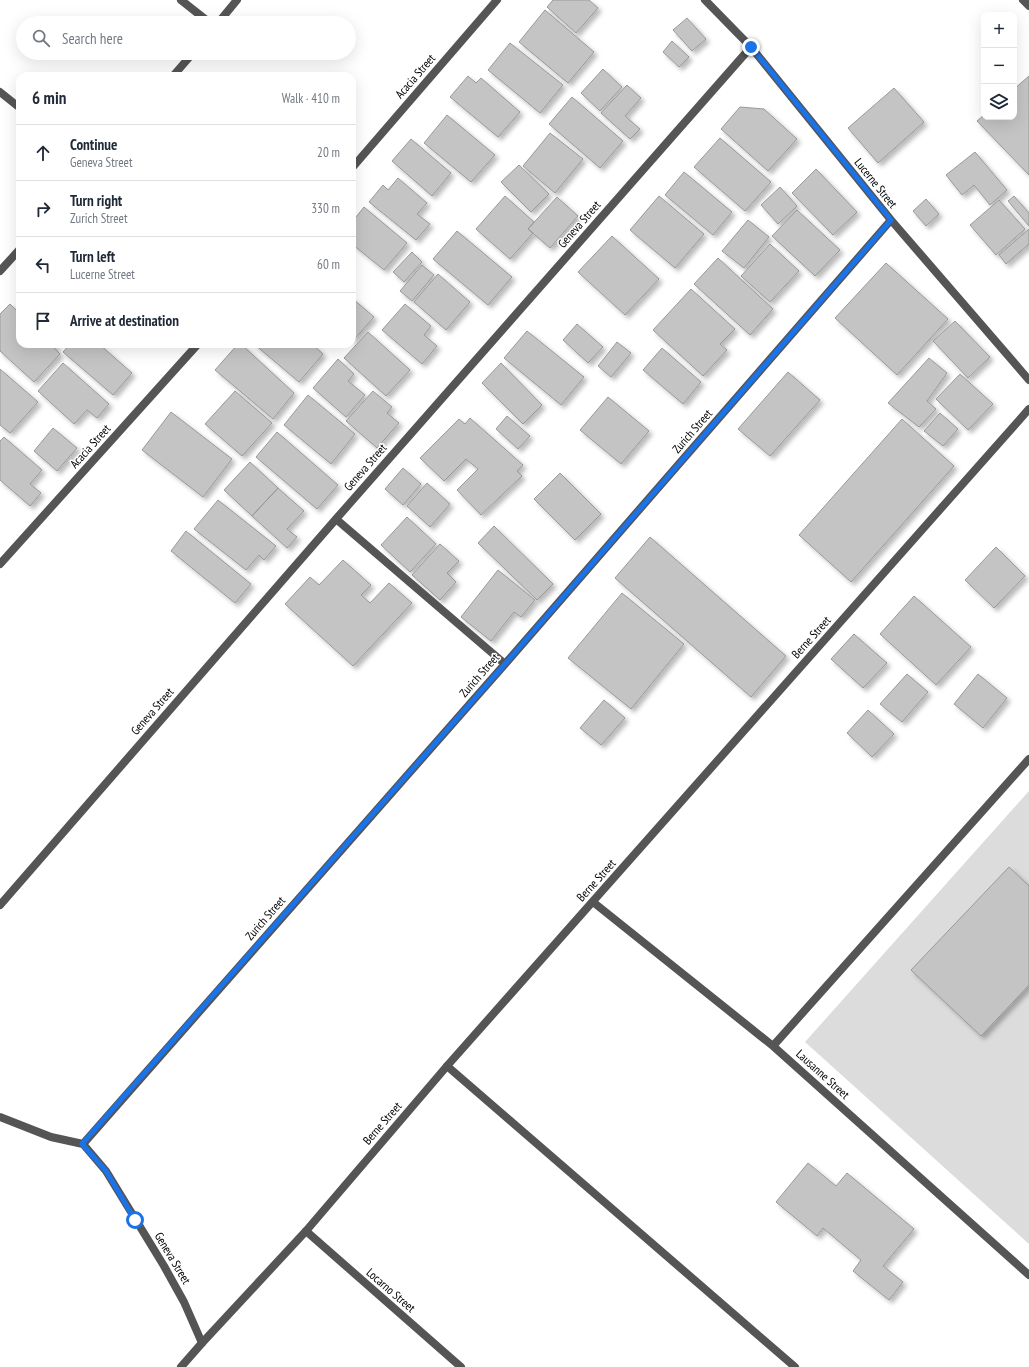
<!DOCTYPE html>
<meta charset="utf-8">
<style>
:root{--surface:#fff;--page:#f6f6f7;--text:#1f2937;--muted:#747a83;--line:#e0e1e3}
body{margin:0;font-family:"PT Sans Narrow",sans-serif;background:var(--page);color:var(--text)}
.controls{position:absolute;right:12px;top:12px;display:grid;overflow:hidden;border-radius:8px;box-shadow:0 4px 16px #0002}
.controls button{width:36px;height:36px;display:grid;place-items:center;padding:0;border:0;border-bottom:1px solid var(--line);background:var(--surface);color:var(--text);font:20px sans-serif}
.stop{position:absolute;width:12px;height:12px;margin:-9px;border:3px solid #1a73e8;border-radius:50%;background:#fff}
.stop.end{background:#1a73e8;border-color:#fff;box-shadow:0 1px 4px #0008}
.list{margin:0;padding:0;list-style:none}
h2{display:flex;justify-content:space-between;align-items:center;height:52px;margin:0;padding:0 16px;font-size:17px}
h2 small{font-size:13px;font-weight:400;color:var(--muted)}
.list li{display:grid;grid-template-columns:26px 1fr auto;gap:12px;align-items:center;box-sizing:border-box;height:56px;padding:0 16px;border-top:1px solid var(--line)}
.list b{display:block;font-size:15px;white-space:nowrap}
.list p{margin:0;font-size:13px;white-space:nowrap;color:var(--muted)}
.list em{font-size:13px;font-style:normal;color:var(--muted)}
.icon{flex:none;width:22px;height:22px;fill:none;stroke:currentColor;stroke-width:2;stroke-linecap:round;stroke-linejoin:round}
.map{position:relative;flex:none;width:1029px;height:1367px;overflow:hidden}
.search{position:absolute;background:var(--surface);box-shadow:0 4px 16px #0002;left:16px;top:16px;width:340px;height:44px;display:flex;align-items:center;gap:10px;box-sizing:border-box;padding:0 14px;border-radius:22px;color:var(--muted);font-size:15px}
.panel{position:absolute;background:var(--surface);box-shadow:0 4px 16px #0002;left:16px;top:72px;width:340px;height:276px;border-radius:12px}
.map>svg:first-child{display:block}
.green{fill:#dcdcdc}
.building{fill:#c4c4c4;stroke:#999;filter:url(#shadow)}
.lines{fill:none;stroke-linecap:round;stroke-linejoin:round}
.minor{stroke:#555;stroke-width:8}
.tertiary{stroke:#555;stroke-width:8}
.route{stroke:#1a73e8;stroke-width:5}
.labels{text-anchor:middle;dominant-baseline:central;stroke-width:3;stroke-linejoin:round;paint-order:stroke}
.street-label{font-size:12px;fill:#000;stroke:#fff}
</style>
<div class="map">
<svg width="1029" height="1367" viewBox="0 0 1029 1367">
<defs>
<filter id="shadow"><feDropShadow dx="3.5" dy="3.5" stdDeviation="2" flood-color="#0004"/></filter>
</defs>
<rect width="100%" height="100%" fill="#fff"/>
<path class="green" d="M1029,791V1244L805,1042Z"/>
<path class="building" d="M553,0H589L598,8L576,33L547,7Z
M545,10L594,52L568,83L519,42Z
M687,18L706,39L692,51L673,30Z
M672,41L689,57L679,67L663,52Z
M510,43L563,85L540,113L488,70Z
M603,69L622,87L600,111L581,93Z
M468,76L476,83L481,78L520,112L498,137L450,97Z
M1029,76V175L977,121L984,115V117H1014V89Z
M627,85L641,98L625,116L640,129L630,139L601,113Z
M894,88L924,122L878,163L848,128Z
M572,97L623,141L600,168L549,124Z
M740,107L764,109L797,139L768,171L721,129Z
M447,115L495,155L471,182L424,143Z
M550,133L583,159L555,193L523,166Z
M720,138L771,182L745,211L694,167Z
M411,139L451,173L432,196L392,161Z
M975,152L1007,190L990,205L974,185L962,195L946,175Z
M519,165L549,194L531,212L501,182Z
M816,169L857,212L833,235L792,193Z
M684,172L732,212L713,235L665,195Z
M398,178L427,203L417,214L430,224L416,240L369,202L383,185L388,190Z
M780,187L797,206L778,224L761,205Z
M505,196L534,222L528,229L533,233L510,259L476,229Z
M659,196L704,234L675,268L630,230Z
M1014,196L1029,213V226L1008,201Z
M557,197L578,216L550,248L528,229Z
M926,199L939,214L926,226L913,211Z
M999,200L1025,229L996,255L970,225Z
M364,207L407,243L384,270L352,244V222Z
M797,210L840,250L815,276L772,236Z
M748,220L769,237L744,268L722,251Z
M1029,229V244L1006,264L999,255Z
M457,231L512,277L488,305L433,259Z
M612,236L659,279L625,315L578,272Z
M770,244L799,271L770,302L741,276Z
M412,252L422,262L404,282L393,272Z
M718,258L773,309L750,335L694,284Z
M886,263L948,319L897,375L835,318Z
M422,265L434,275L412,301L400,291Z
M438,274L470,302L446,330L414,302Z
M691,289L735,329L720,344L727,350L703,376L653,330Z
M352,298L374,317L352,342Z
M10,304L17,311L20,308V344H57L54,348L60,354L34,382L0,351V314Z
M405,304L431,326L424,335L437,346L422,364L382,330Z
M955,321L990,357L968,378L933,341Z
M577,324L603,347L588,363L563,340Z
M527,331L584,377L561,405L504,358Z
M368,332L410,370L386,396L344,358Z
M617,342L631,353L611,377L598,366Z
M70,344H99L132,373L113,395L63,352Z
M238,344H241L294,393L273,419L215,370Z
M254,344H312L323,354L299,382Z
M662,348L701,382L683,404L643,370Z
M929,358L947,373L927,401L936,409L919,427L888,403Z
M338,359L354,374L348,381L365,395L346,417L313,388Z
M63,363L109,404L97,418L87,410L74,424L38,391Z
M501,363L542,405L523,424L482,383Z
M0,369L38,402L10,433L0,425Z
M788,372L820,400L770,456L738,429Z
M960,374L993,404L968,430L936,399Z
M235,391L272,423L242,456L205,424Z
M373,391L392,407L387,413L399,423L377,448L346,421Z
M308,395L355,434L331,464L284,425Z
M608,397L649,431L621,464L580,430Z
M171,412L232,459L203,497L142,450Z
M940,413L958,429L943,446L924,431Z
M507,416L530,436L518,449L496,429Z
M470,418L523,465L517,471L522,476L481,515L457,490L478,469L466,459L444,481L420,458L459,419L465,424Z
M902,419L954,466L851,582L799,535Z
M53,428L77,448L57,471L34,451Z
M277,432L338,485L317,509L256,457Z
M4,437L42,470L30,484L41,493L30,506L0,480V441Z
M250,462L278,488L252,516L224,490Z
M403,468L421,484L403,505L385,489Z
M560,473L601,514L575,540L534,499Z
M427,483L450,504L430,527L407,506Z
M278,488L304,511L287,529L297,537L287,548L252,516Z
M218,500L276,546L264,560L259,555L246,570L194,529Z
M407,517L436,544L410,572L381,545Z
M494,526L553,584L537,600L478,543Z
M186,531L251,584L235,603L171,551Z
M650,537L786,656L751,697L615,578Z
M440,544L459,561L447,573L456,582L440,600L412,575Z
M996,547L1025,576L994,608L965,580Z
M343,560L371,585L361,595L370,603L389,583L412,603L353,666L285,604L310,577L319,585Z
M498,570L535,600L521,617L514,612L491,641L461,617Z
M622,593L684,644L631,709L568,658Z
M914,596L971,647L936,685L880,634Z
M854,634L887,663L863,688L831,659Z
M907,674L928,692L902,722L880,704Z
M978,674L1007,698L983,728L954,704Z
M604,700L625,718L601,745L580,728Z
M868,710L894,734L872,757L847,733Z
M1009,867L1029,886V985L981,1036L911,970Z
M808,1163L836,1186L847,1173L914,1229L883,1266L903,1282L889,1300L853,1271L861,1260L823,1228L817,1236L776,1202Z"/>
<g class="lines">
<path class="minor" d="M181,0L210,23
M705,0L751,47L891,220L1029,380
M218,23L237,0
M173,76L193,53
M0,92L20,108
M0,271L20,249
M336,519L505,664
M593,902L773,1046L1029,1275
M0,905L336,519L751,47
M773,1046L1029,759
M447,1066L795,1367
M0,1117L51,1137L83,1144L106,1171L164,1266L184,1302L202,1343
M83,1144L505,664L891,220
M306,1231L461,1367"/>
<path class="tertiary" d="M1023,0L1029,6
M352,168L497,0
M0,564L198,344
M181,1367L202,1343L306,1231L447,1066L1029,409"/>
</g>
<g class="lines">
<path class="route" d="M135,1220L106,1171L82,1144L505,664L891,220L751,47"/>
</g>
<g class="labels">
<g class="street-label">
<text transform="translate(415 76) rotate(-49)">Acacia Street</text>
<text transform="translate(876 183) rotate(51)">Lucerne Street</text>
<text transform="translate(579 224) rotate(-49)">Geneva Street</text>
<text transform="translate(692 431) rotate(-49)">Zurich Street</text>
<text transform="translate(90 446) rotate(-48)">Acacia Street</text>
<text transform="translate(365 467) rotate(-49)">Geneva Street</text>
<text transform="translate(811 637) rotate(-48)">Berne Street</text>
<text transform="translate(479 675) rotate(-49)">Zurich Street</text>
<text transform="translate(152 711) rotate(-49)">Geneva Street</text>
<text transform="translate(596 880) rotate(-48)">Berne Street</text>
<text transform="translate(265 918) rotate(-49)">Zurich Street</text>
<text transform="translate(823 1074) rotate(42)">Lausanne Street</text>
<text transform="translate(382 1123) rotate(-49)">Berne Street</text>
<text transform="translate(173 1258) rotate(59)">Geneva Street</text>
<text transform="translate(391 1290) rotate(41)">Locarno Street</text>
</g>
</g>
</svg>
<div class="controls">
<button>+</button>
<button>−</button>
<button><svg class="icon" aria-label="layers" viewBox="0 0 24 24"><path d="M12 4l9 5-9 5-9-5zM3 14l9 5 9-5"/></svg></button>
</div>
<div class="stop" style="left:135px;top:1220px"></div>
<div class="stop end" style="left:751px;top:47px"></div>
<div class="search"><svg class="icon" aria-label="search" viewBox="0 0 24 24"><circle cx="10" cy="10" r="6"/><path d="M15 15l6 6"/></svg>Search here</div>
<section class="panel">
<h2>6 min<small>Walk · 410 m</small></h2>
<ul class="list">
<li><svg class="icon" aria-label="ahead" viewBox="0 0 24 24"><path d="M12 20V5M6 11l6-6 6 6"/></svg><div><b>Continue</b><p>Geneva Street</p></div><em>20 m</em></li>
<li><svg class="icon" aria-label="right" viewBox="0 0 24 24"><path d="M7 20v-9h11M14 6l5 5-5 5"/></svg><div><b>Turn right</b><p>Zurich Street</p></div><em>330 m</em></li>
<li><svg class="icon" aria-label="left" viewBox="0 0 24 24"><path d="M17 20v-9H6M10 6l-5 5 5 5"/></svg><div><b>Turn left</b><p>Lucerne Street</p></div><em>60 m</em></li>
<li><svg class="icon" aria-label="arrive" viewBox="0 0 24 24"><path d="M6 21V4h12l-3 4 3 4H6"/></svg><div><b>Arrive at destination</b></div></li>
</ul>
</section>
</div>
